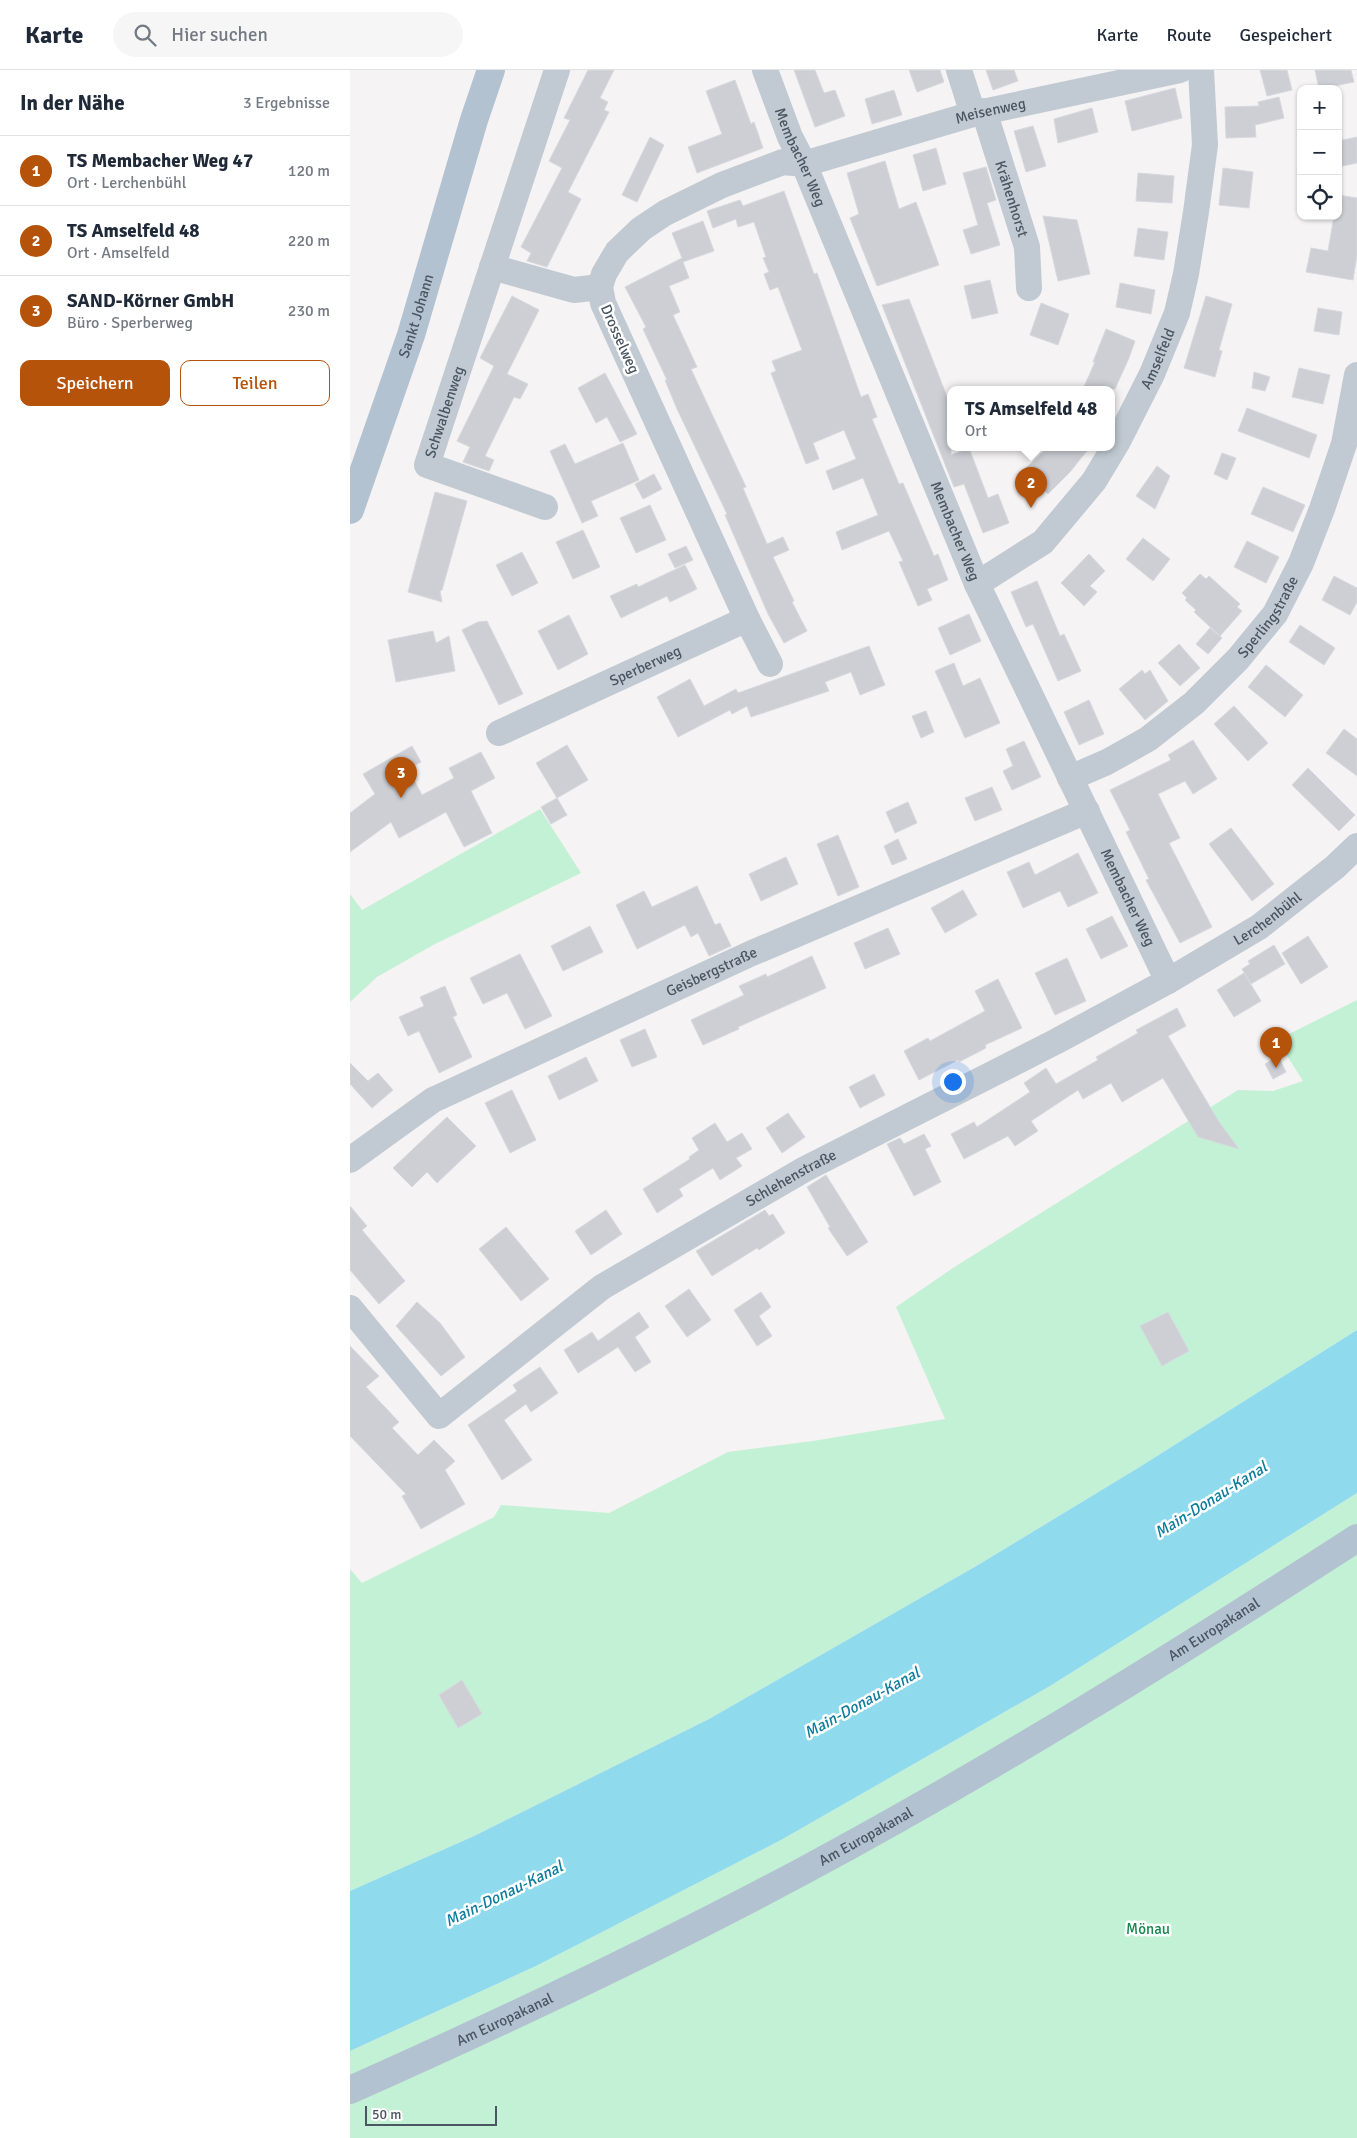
<!DOCTYPE html>
<html lang="de">
<meta charset="utf-8">
<style>
:root{--surface:#fff;--page:#f6f6f7;--text:#1f2937;--muted:#747a83;--line:#e0e1e3;--accent:#b45309}
body{margin:0;font-family:Signika,sans-serif;background:var(--page);color:var(--text)}
.controls{position:absolute;right:15px;top:15px;display:grid;overflow:hidden;border-radius:10px;box-shadow:0 1px 4px #0004}
.controls button{width:45px;height:45px;display:grid;place-items:center;padding:0;border:0;border-bottom:1px solid var(--line);background:var(--surface);color:var(--text);font:25px sans-serif}
.scale{position:absolute;left:15px;bottom:12px;width:132px;box-sizing:border-box;padding-left:5px;border:2px solid #4a5661;border-top:0;font-size:14px;line-height:18px;white-space:nowrap;color:#4a5661;-webkit-text-stroke:4px #fff;paint-order:stroke}
.you{position:absolute;left:602px;top:1011px;width:18px;height:18px;margin:-12px;border:4px solid #fff;border-radius:50%;background:#1a73e8;box-shadow:0 0 0 8px #1a73e833}
.badge{display:grid;place-items:center;width:32px;height:32px;border-radius:50%;background:var(--accent);color:#fff;font-size:16px;font-weight:700}
.pin{position:absolute;translate:-50% -41px;filter:drop-shadow(0 1px 2px #0008)}
.pin::after{content:'';position:absolute;top:26px;width:18px;height:15px;background:inherit;clip-path:polygon(0 0,100% 0,50% 100%)}
.popup{position:absolute;left:597px;top:316px;width:168px;height:65px;box-sizing:border-box;display:grid;place-content:center;border-radius:10px;background:var(--surface);filter:drop-shadow(0 1px 4px #0005);font-size:16px;white-space:nowrap;color:var(--muted)}
.popup b{font-size:19px;color:var(--text)}
.popup::after{content:'';position:absolute;left:50%;top:100%;margin-left:-10px;border:10px solid transparent;border-top-color:var(--surface)}
.list{margin:0;padding:0;list-style:none}
h2{display:flex;justify-content:space-between;align-items:center;height:65px;margin:0;padding:0 20px;font-size:21px}
h2 small{font-size:16px;font-weight:400;color:var(--muted)}
.list li{display:grid;grid-template-columns:32px 1fr auto;gap:15px;align-items:center;box-sizing:border-box;height:70px;padding:0 20px;border-top:1px solid var(--line)}
.list b{display:block;font-size:19px;white-space:nowrap}
.list p{margin:0;font-size:16px;white-space:nowrap;color:var(--muted)}
.list em{font-size:16px;font-style:normal;color:var(--muted)}
.actions{display:flex;gap:10px;padding:15px 20px}
.actions a{flex:1;padding:11px 0;border:1px solid var(--accent);border-radius:10px;text-align:center;font-size:18px;color:var(--accent)}
.actions .main{background:var(--accent);color:#fff}
.icon{flex:none;width:28px;height:28px;fill:none;stroke:currentColor;stroke-width:2;stroke-linecap:round;stroke-linejoin:round}
.map{position:relative;flex:none;width:1007px;height:2068px;overflow:hidden}
header{display:flex;align-items:center;gap:30px;box-sizing:border-box;height:70px;padding:0 25px;background:var(--surface);border-bottom:1px solid var(--line)}
header strong{font-size:24px}
nav{display:flex;gap:28px;margin-inline-start:auto;font-size:18px}
.search{width:350px;height:45px;background:var(--page);display:flex;align-items:center;gap:12px;box-sizing:border-box;padding:0 18px;border-radius:28px;color:var(--muted);font-size:19px}
main{display:flex}
aside{flex:1;background:var(--surface)}
.map>svg:first-child{display:block}
.green{fill:#c3f1d5}
.water{fill:#90daee}
.building{fill:#cdcfd5;stroke:#d7d9de}
.lines{fill:none;stroke-linecap:round;stroke-linejoin:round}
.minor{stroke:#c1cad2;stroke-width:26}
.major{stroke:#b3c2d1;stroke-width:28}
.labels{text-anchor:middle;dominant-baseline:central;stroke-width:5;stroke-linejoin:round;paint-order:stroke}
.street-label{font-size:15px;fill:#4a5661;stroke:#fff}
.park-label{font-size:15px;fill:#17864f;stroke:#fff}
.water-label{font-size:16px;font-style:italic;fill:#0c7c9b;stroke:#fff}
</style>
<header>
<strong>Karte</strong>
<div class="search"><svg class="icon" aria-label="search" viewBox="0 0 24 24"><circle cx="10" cy="10" r="6"/><path d="M15 15l6 6"/></svg>Hier suchen</div>
<nav><a>Karte</a><a>Route</a><a>Gespeichert</a></nav>
</header>
<main>
<aside>
<h2>In der Nähe<small>3 Ergebnisse</small></h2>
<ul class="list">
<li><span class="badge">1</span><div><b>TS Membacher Weg 47</b><p>Ort · Lerchenbühl</p></div><em>120 m</em></li>
<li><span class="badge">2</span><div><b>TS Amselfeld 48</b><p>Ort · Amselfeld</p></div><em>220 m</em></li>
<li><span class="badge">3</span><div><b>SAND-Körner GmbH</b><p>Büro · Sperberweg</p></div><em>230 m</em></li>
</ul>
<div class="actions"><a class="main">Speichern</a><a>Teilen</a></div>
</aside>
<div class="map">
<svg width="1007" height="2068" viewBox="0 0 1007 2068">
<rect width="100%" height="100%" fill="#f5f3f3"/>
<path class="green" d="M190,739L231,803L83,875L27,907L0,932V824L12,840Z
M1007,930V1260L788,1398L628,1495L359,1649L124,1766L0,1821V1499L12,1513L144,1447L151,1435L259,1443L378,1382L463,1371L595,1349L546,1237L606,1196L888,1020L923,1021L953,1011L927,970Z
M1007,1423V2068H0V1981L186,1896L431,1770L700,1616Z"/>
<path class="water" d="M1007,1260V1423L700,1616L431,1770L186,1896L0,1981V1821L124,1766L359,1649L628,1495L788,1398Z"/>
<path class="building" d="M238,0H264L250,28L258,32L254,40L259,42L218,122L231,129L197,197L177,191L181,183L171,177L212,98L199,91L220,50L214,48Z
M444,0H465L474,23L485,20L495,46L465,57Z
M559,0H590L594,12L567,22Z
M636,0H664L668,11L643,20Z
M910,0H937L942,20L917,26Z
M965,0H1001L1004,12L969,19Z
M385,10L401,54L404,52L413,78L347,103L338,77L372,64L356,21Z
M825,18L832,48L782,61L775,31Z
M544,20L552,45L522,54L515,29Z
M929,27L934,48L905,55L906,67L876,68L875,37L909,36L908,32Z
M742,38L748,62L708,73L704,49Z
M683,56L696,96L676,102L664,61Z
M300,67L314,75L287,132L272,125Z
M1007,67V93L988,97V71Z
M586,78L596,114L573,121L563,85Z
M535,91L549,139L566,132L589,195L527,216L500,148L509,144L497,103Z
M636,97L646,130L637,133L650,175L621,184L613,160L628,155L613,103Z
M873,98L903,102L899,138L869,135Z
M788,103L824,106L822,133L786,131Z
M434,121L464,204L467,203L511,327L518,324L527,347L522,349L549,414L553,413L584,486L588,484L598,510L577,519L582,530L568,536L549,492L553,491L539,461L492,480L486,462L528,445L513,408L483,420L476,401L506,389L494,360L463,373L469,389L456,394L421,303L426,301L422,291L452,280L428,217L420,220L414,204L419,202L413,188L416,187L404,152L388,157L386,149L363,158L357,141L390,130L393,136Z
M988,125L1007,128V185L1003,210L956,202L961,178L978,181L984,146H988Z
M693,146L727,150L740,204L708,211Z
M353,151L364,181L333,192L339,208L319,216L330,242L323,245L347,297L341,299L396,417L393,418L417,474L433,467L439,480L423,487L444,531L442,532L457,561L434,573L418,544L375,445L377,444L327,339L315,310H317L293,259L296,257L275,217L332,188L322,163Z
M788,158L818,162L814,190L784,186Z
M640,210L648,243L622,249L614,216Z
M770,213L805,220L801,244L766,237Z
M162,226L189,240L157,304L178,314L170,329L164,327L135,386L144,390L139,401L113,392L120,377L107,371L144,296L130,288Z
M856,226L882,234L869,280L872,281L865,307L834,298Z
M559,229L601,337V385L619,378L638,428L648,424L659,453L633,463L614,414L604,417L532,235Z
M691,233L719,244L708,275L680,265Z
M968,238L992,242L989,265L964,261Z
M756,259L785,271L779,288L765,319H733L745,292H743Z
M949,298L980,305L973,334L942,327Z
M904,302L920,307L915,321L902,318Z
M255,303L287,364L270,372L257,347L246,353L228,318Z
M897,338L967,365L959,388L888,361Z
M273,373L289,410L241,431L248,446L232,453L200,381L215,374L225,394Z
M698,377H740L720,402L698,424L674,400Z
M872,383L886,388L877,410L864,404Z
M807,396L820,406L805,439L786,426Z
M304,404L312,419L293,429L285,414Z
M913,417L955,435L943,462L901,444Z
M85,422L117,431L92,520L90,521L92,532L58,522Z
M300,435L316,470L286,483L270,448Z
M233,460L250,497L223,509L206,472Z
M793,468L820,489L803,511L776,489Z
M897,471L929,487L916,513L884,497Z
M336,476L343,490L325,498L318,484Z
M172,482L188,513L162,526L146,495Z
M739,484L755,501L740,516L747,522L734,536L711,513Z
M335,495L347,519L320,532L317,526L271,548L260,526L287,514L288,517Z
M850,504L856,509L859,506L890,534L887,537L892,541L870,566L844,542L846,540L835,530L837,528L832,523Z
M984,506L1007,518V532L1000,545L972,530Z
M687,511L710,566L714,564L731,601L708,611L683,554L676,557L661,522Z
M619,544L631,571L600,585L588,558Z
M219,545L238,584L208,600L188,561Z
M137,551L173,624L149,635L112,560L128,552Z
M950,555L985,578L974,595L939,572Z
M860,558L872,568L858,584L846,574Z
M83,561L86,573L99,566L105,601L46,612L38,570Z
M829,574L850,598L830,616L808,593Z
M519,576L535,615L510,625L501,602L475,612L479,621L401,647L397,636L382,644L380,640L328,667L307,627L340,609L354,636L386,619L388,623Z
M604,593L613,616L630,608L650,653L615,668L585,601Z
M916,595L953,625L935,647L898,617Z
M792,600L795,604L800,600L818,631L795,650L769,619Z
M739,630L754,664L729,675L714,642Z
M884,636L918,673L898,691L864,654Z
M576,641L584,662L571,668L562,646Z
M994,659L1007,669V706L976,683Z
M843,670L867,709L843,724L835,711L808,724L830,768L819,773L862,857L830,873L796,810L799,809L776,762L780,760L760,720L821,690L818,685Z
M674,671L691,707L662,720L653,701L663,696L656,679Z
M217,675L238,710L207,728L186,693Z
M62,676L71,692L58,699L72,725L104,708L99,698L131,682L145,708L121,721L142,763L114,777L96,742L49,768L41,752L0,782V743L25,724L13,704Z
M958,698L1005,745L989,761L942,715Z
M642,717L652,740L625,751L615,728Z
M207,728L217,745L201,754L191,737Z
M558,732L567,753L545,763L536,742Z
M881,758L924,814L902,831L859,774Z
M488,765L509,817L488,826L467,774Z
M548,769L557,789L542,795L534,776Z
M728,783L748,823L718,837L710,821L673,838L657,802L679,792L685,805Z
M436,787L448,814L411,831L399,804Z
M347,816L365,855L370,853L381,876L359,886L348,863L341,867L335,855L287,879L266,835L294,821L302,837Z
M613,820L627,845L595,863L581,838Z
M762,846L778,876L751,889L736,859Z
M240,856L253,882L213,901L201,876Z
M538,858L550,884L515,899L504,873Z
M958,866L978,897L951,914L932,883Z
M924,875L935,894L901,914L892,899L900,894L898,891Z
M170,884L202,946L175,959L157,923L133,934L120,908Z
M462,886L476,918L388,957L389,959L353,975L341,950L394,925L389,916L416,904L417,907Z
M717,888L736,931L705,945L685,903Z
M894,903L911,931L884,947L867,920Z
M648,909L672,958L635,975L636,978L609,992L608,990L569,1010L554,981L578,968L580,971L635,941L625,921Z
M95,916L107,945L103,947L122,987L89,1003L69,961L58,966L49,947L74,936L70,927Z
M827,938L836,956L818,966L869,1052L889,1079L848,1067L813,1008L772,1032L761,1013L733,1029L728,1020L681,1051L688,1061L665,1076L658,1066L614,1089L601,1064L624,1052L627,1057L680,1022L674,1013L696,998L706,1014L748,990L746,987L788,963L786,960Z
M295,959L307,987L282,997L270,970Z
M928,986L936,1002L923,1009L915,994Z
M236,987L248,1011L209,1030L198,1006Z
M0,993L18,1011L28,1003L43,1020L22,1038L0,1014Z
M524,1004L535,1025L510,1038L499,1017Z
M162,1020L186,1070L160,1083L135,1033Z
M438,1043L455,1067L432,1083L416,1058Z
M97,1047L126,1076L87,1113L77,1102L62,1117L43,1098Z
M365,1053L377,1072L392,1063L402,1079L386,1088L392,1096L370,1110L363,1098L329,1119L333,1126L307,1143L293,1119L340,1089L339,1087L349,1080L342,1068Z
M574,1064L581,1076L575,1079L591,1112L564,1126L537,1074L550,1068L554,1074Z
M476,1105L518,1172L497,1186L478,1158L480,1157L457,1117Z
M0,1136L17,1156L12,1160L55,1211L29,1234L0,1200Z
M256,1140L272,1164L241,1185L225,1161Z
M415,1140L419,1146L423,1144L435,1163L409,1180L407,1178L362,1206L346,1181Z
M156,1157L199,1209L171,1231L129,1179Z
M339,1219L361,1250L337,1267L315,1236Z
M411,1222L421,1237L409,1246L422,1266L407,1276L384,1240Z
M67,1232L90,1253L115,1287L91,1306L46,1256Z
M289,1242L299,1257L285,1267L301,1292L285,1302L268,1277L228,1303L214,1280L242,1262L248,1271Z
M818,1242L839,1281L812,1296L790,1256Z
M0,1276L29,1306L16,1317L49,1352L42,1358L68,1385L84,1370L105,1391L95,1400L115,1434L71,1459L52,1426L56,1424L0,1366Z
M190,1297L208,1323L181,1342L176,1334L154,1350L182,1390L152,1410L118,1355L167,1321L163,1315Z
M112,1610L132,1644L108,1658L89,1625Z"/>
<g class="lines">
<g class="minor">
<path id="s1" d="M415,0L440,67L454,94L627,514L818,911"/>
<path d="M609,0L623,44"/>
<path id="s2" d="M634,41L677,177L679,218"/>
<path d="M142,197L224,220L250,217"/>
<path id="s3" d="M195,437L77,395L207,0"/>
<path id="s4" d="M627,514L693,472L744,411L768,371L802,304L827,243L836,204L846,142L855,75L851,0"/>
<path id="s5" d="M420,594L397,549L253,233L250,217L254,204L267,182L291,159L315,143L372,115L433,92L454,94L623,44L830,0"/>
<path id="s6" d="M149,663L397,549"/>
<path id="s7" d="M720,708L757,692L798,669L844,633L888,589L925,544L951,493L972,439L994,374L1007,305"/>
<path id="s8" d="M0,1090L83,1030L402,883L737,741"/>
<path id="s9" d="M0,1238L89,1346L252,1217L455,1099L705,972L818,911L909,857L985,797L1007,776"/>
</g>
<g class="major">
<path id="s10" d="M0,440L61,265L124,50L141,0"/>
<path id="s11" d="M0,2020C153,1952 305,1880 453,1801C643,1699 826,1585 1007,1468"/>
</g>
</g>
<g class="labels">
<g class="street-label">
<text stroke="none"><textPath href="#s5" startOffset="859">Meisenweg</textPath></text>
<text stroke="none"><textPath href="#s1" startOffset="94">Membacher Weg</textPath></text>
<text stroke="none"><textPath href="#s2" startOffset="92">Krähenhorst</textPath></text>
<text stroke="none"><textPath href="#s10" startOffset="205">Sankt Johann</textPath></text>
<text transform="translate(270 269) rotate(66)">Drosselweg</text>
<text stroke="none"><textPath href="#s4" startOffset="296">Amselfeld</textPath></text>
<text stroke="none"><textPath href="#s3" startOffset="181">Schwalbenweg</textPath></text>
<text stroke="none"><textPath href="#s1" startOffset="499">Membacher Weg</textPath></text>
<text stroke="none"><textPath href="#s7" startOffset="260">Sperlingstraße</textPath></text>
<text stroke="none"><textPath href="#s6" startOffset="161">Sperberweg</textPath></text>
<text stroke="none"><textPath href="#s1" startOffset="904">Membacher Weg</textPath></text>
<text stroke="none"><textPath href="#s9" startOffset="1109">Lerchenbühl</textPath></text>
<text stroke="none"><textPath href="#s8" startOffset="409">Geisbergstraße</textPath></text>
<text stroke="none"><textPath href="#s9" startOffset="566">Schlehenstraße</textPath></text>
<text stroke="none"><textPath href="#s11" startOffset="980">Am Europakanal</textPath></text>
<text stroke="none"><textPath href="#s11" startOffset="575">Am Europakanal</textPath></text>
<text stroke="none"><textPath href="#s11" startOffset="170">Am Europakanal</textPath></text>
</g>
<g class="park-label">
<text x="798" y="1859">Mönau</text>
</g>
<g class="water-label">
<text transform="translate(861 1430) rotate(-32)">Main-Donau-Kanal</text>
<text transform="translate(512 1633) rotate(-29)">Main-Donau-Kanal</text>
<text transform="translate(154 1824) rotate(-26)">Main-Donau-Kanal</text>
</g>
</g>
</svg>
<div class="controls">
<button>+</button>
<button>−</button>
<button><svg class="icon" aria-label="locate" viewBox="0 0 24 24"><circle cx="12" cy="12" r="6"/><path d="M12 2v4M12 18v4M2 12h4M18 12h4"/></svg></button>
</div>
<div class="scale">50 m</div>
<div class="you"></div>
<div class="pin badge" style="left:926px;top:998px">1</div>
<div class="pin badge" style="left:681px;top:438px">2</div>
<div class="popup"><b>TS Amselfeld 48</b>Ort</div>
<div class="pin badge" style="left:51px;top:728px">3</div>
</div>
</main>
